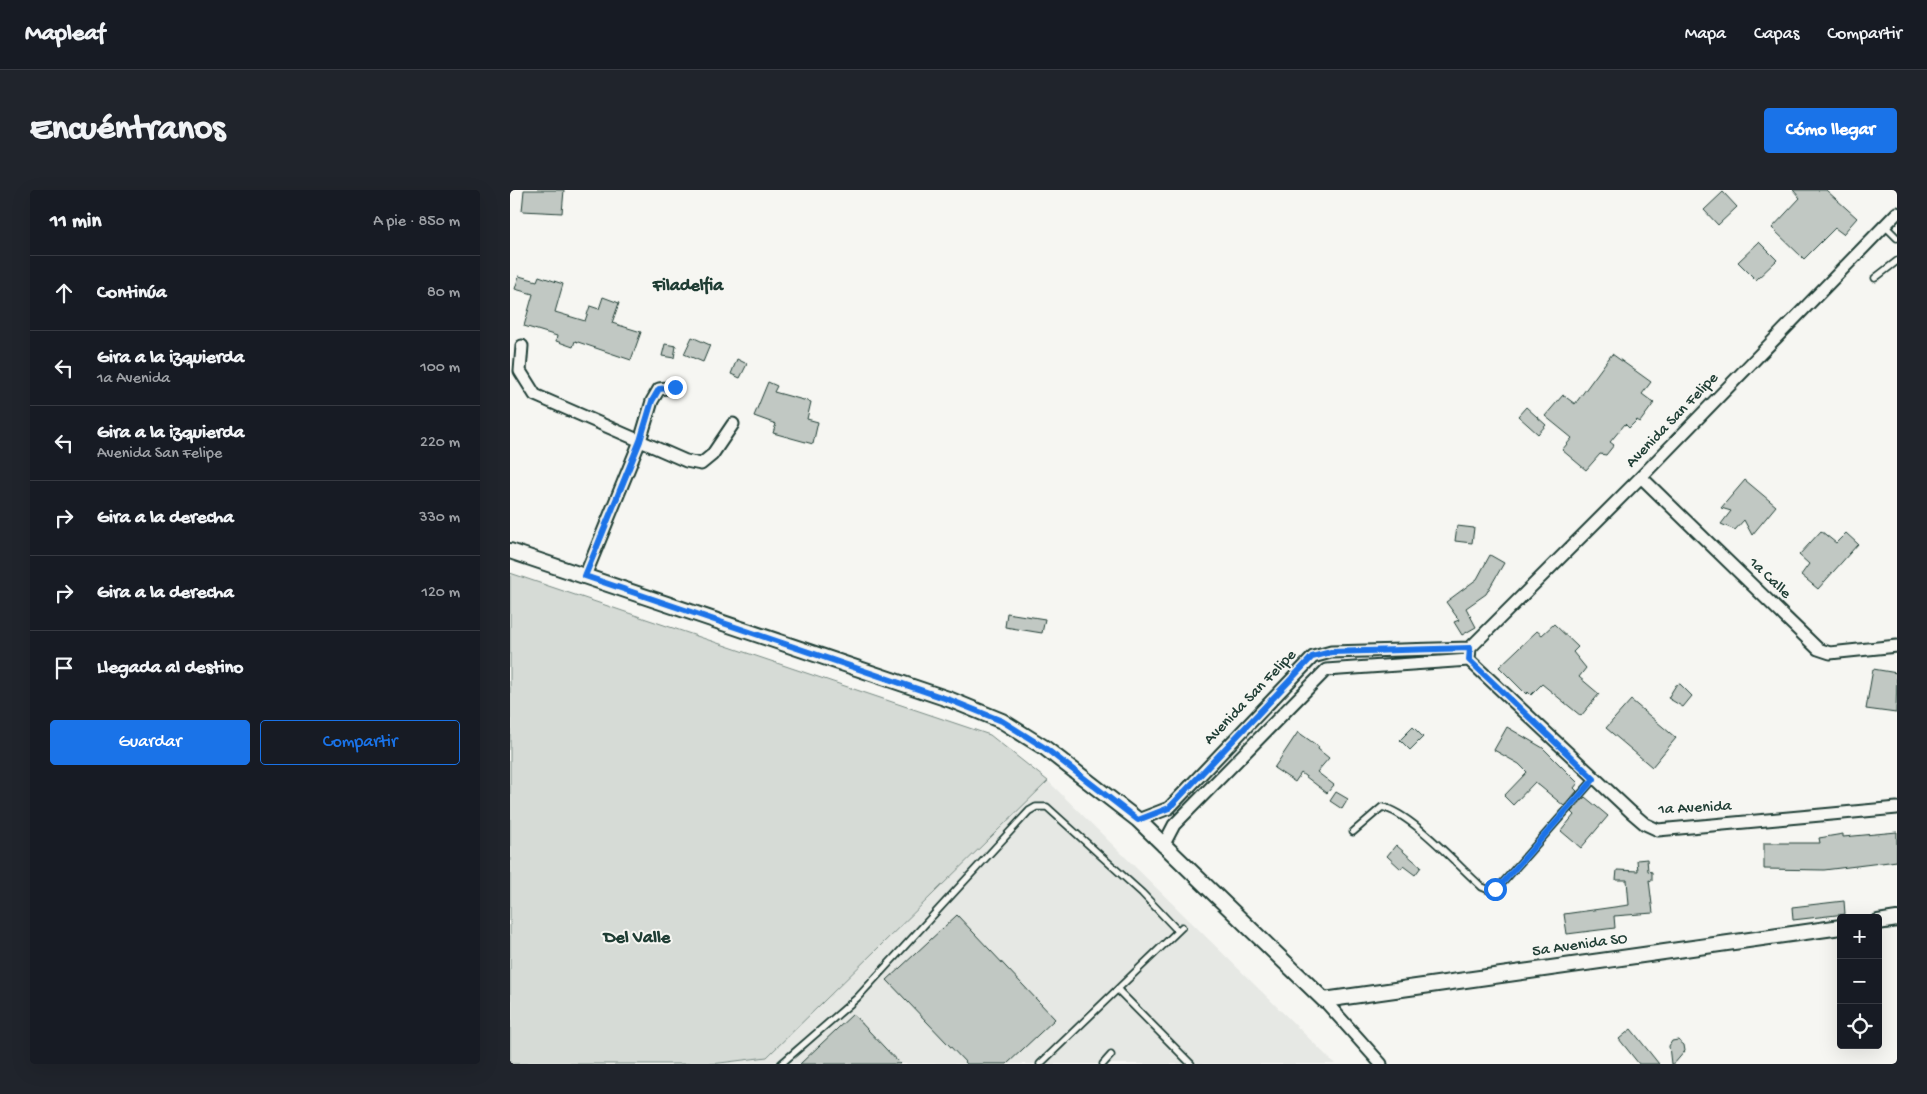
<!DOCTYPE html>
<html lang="es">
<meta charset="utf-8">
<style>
:root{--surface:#171b24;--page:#20242c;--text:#f1f3f6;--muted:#9ea1a6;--line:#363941;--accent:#1a73e8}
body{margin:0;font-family:"Gochi Hand",sans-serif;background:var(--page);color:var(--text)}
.controls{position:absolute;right:15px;bottom:15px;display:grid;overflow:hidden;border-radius:5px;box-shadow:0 5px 20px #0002}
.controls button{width:45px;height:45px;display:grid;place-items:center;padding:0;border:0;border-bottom:1px solid var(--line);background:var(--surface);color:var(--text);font:25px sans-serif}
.stop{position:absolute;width:15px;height:15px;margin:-11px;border:4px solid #1a73e8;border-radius:50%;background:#fff}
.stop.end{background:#1a73e8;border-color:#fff;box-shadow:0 1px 5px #0008}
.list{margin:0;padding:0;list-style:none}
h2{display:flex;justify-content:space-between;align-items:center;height:65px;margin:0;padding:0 20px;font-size:21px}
h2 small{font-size:16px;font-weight:400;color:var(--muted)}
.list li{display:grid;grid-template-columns:32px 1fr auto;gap:15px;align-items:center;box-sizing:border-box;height:75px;padding:0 20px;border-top:1px solid var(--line)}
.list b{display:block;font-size:19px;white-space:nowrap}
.list p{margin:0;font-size:16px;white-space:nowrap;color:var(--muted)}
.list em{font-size:16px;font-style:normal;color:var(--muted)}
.actions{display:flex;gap:10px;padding:15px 20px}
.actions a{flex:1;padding:11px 0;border:1px solid var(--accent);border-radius:5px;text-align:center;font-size:18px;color:var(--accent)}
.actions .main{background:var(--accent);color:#fff}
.icon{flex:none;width:28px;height:28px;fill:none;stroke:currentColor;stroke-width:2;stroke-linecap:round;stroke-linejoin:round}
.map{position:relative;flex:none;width:1387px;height:874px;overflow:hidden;border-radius:5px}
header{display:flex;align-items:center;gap:30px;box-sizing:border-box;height:70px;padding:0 25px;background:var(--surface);border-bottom:1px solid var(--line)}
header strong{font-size:24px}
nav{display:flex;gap:28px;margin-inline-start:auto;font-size:18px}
.intro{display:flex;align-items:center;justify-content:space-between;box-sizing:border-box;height:120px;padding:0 30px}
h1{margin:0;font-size:35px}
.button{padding:12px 22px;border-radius:5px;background:var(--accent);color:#fff;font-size:18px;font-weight:700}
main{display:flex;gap:30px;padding:0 30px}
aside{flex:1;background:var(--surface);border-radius:5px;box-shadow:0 5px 20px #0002}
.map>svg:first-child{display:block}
.built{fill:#e6e8e4}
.green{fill:#d6dbd6;stroke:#7a8c85}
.building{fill:#c1c8c3;stroke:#1f3d34}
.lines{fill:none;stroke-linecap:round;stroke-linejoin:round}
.service-casing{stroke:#1f3d34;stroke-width:9}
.minor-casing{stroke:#1f3d34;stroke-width:15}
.tertiary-casing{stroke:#1f3d34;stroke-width:18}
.service{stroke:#f6f6f2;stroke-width:5.5}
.minor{stroke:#f6f6f2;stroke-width:11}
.tertiary{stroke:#f6f6f2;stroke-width:14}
.route{stroke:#1a73e8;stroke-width:6}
.labels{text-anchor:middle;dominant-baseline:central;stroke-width:4;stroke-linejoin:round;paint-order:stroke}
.street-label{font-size:16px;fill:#1f3d34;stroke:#f6f6f2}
.neighbourhood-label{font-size:18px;font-weight:bold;fill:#1f3d34;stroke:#f6f6f2}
</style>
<header>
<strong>Mapleaf</strong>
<nav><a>Mapa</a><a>Capas</a><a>Compartir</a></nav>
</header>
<div class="intro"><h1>Encuéntranos</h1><a class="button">Cómo llegar</a></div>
<main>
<aside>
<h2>11 min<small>A pie · 850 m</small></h2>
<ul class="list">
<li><svg class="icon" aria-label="ahead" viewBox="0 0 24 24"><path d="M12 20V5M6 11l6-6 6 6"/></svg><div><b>Continúa</b></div><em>80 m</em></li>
<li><svg class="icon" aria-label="left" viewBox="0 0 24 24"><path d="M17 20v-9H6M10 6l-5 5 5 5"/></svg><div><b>Gira a la izquierda</b><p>1a Avenida</p></div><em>100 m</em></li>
<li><svg class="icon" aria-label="left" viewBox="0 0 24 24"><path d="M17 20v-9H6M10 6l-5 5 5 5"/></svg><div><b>Gira a la izquierda</b><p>Avenida San Felipe</p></div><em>220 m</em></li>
<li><svg class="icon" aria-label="right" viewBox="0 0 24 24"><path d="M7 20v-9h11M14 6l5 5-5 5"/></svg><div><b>Gira a la derecha</b></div><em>330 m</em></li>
<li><svg class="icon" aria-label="right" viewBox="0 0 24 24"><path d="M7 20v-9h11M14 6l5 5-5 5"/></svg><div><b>Gira a la derecha</b></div><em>120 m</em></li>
<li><svg class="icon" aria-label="arrive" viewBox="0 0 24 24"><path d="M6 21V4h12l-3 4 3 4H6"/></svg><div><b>Llegada al destino</b></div></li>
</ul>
<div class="actions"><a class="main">Guardar</a><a>Compartir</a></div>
</aside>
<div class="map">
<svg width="1387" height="874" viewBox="0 0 1387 874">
<rect width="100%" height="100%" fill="#f6f6f2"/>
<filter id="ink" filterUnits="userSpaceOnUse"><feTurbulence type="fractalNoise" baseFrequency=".02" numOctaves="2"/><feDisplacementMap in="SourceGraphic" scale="10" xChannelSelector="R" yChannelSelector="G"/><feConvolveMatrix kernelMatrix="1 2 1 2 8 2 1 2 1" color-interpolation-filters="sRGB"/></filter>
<g filter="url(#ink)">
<path class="built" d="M538,591L825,874H202L257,867Z"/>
<path class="green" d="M0,383L480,545L538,591L257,867L202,874H0Z"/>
<path class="building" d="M14,0H54L52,23L12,21Z
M1283,0H1316L1347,28L1333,44L1325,38L1294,69L1262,38L1290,8Z
M1213,2L1227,17L1208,35L1194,20Z
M1249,52L1267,70L1246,90L1228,72Z
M9,86L27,91L29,86L53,94L45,122L75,131L80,116L89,119L93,107L109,113L102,133L131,142L121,170L65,151L63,157L46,151L47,146L14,136L23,104L5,99Z
M182,147L200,155L193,172L174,164Z
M155,154L166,156L164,168L152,166Z
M1102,164L1141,192L1132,204L1144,213L1130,232L1127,230L1119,238L1115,234L1100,252L1104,255L1096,265L1090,264L1076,280L1052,260L1062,248L1035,226L1053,205L1065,214Z
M227,169L237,174L230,188L221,184Z
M258,192L267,196L264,202L301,212L297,229L308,232L303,254L263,243L266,234L244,226Z
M1016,217L1036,235L1028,244L1008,226Z
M1235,290L1266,316L1242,345L1234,330L1225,340L1211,334L1221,321L1211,318Z
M947,336L964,338L962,353L945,351Z
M1311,341L1326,353L1336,343L1348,354L1308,399L1291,385L1299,374L1289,365Z
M980,365L994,373L976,404L956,418L966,437L952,445L944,432L949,430L936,412L967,389Z
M497,423L535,429L532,443L495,437Z
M1044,434L1068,457L1063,462L1076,478L1069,487L1089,504L1071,526L1032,494L1021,505L1018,502L1016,504L989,477L1027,441L1032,445Z
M1363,479L1387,483L1386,523L1356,519Z
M1170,494L1182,506L1173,517L1158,508L1166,495Z
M1121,510L1166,548L1142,577L1096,538Z
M903,537L913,547L900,560L890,550Z
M997,537L1033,558L1068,593L1064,598L1067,601L1054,616L1025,592L1003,615L994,606L1017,582L1009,574L984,560Z
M788,542L809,557L808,559L819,568L807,582L824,595L817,603L791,583L785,592L764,578Z
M826,602L838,609L832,619L820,611Z
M1075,607L1098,626L1071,658L1051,641L1064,625L1061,622Z
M1387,642V671L1314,680L1254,679V653H1310L1309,648L1333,644V647Z
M886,655L911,677L905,685L893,676L891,679L877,666Z
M1137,669L1138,681L1142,682V691L1139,690L1143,723L1104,726L1105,738L1057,744L1054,724L1119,715L1117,690H1106L1107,680L1128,681L1127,670Z
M1334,711L1335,724L1283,730L1282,717Z
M447,725L545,829L497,874H457L377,790Z
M343,824L390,874H290L310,855Z
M1121,839L1149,874H1129L1109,849Z
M1168,850L1174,855L1175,861L1164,874H1161L1159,856L1162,851Z"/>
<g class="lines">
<g class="service-casing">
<path id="service" d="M1375,36L1387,48
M1365,88L1387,71
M843,642L872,617C901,623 948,676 972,697L979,700L989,697L1084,589
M608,800L681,874
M271,874L347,808L519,621L526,617H537L632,703L668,741
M530,874L672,737
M593,874L601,865"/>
</g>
<g class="minor-casing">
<path id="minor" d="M12,156L10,181L25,205L176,271L191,274L202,265L223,234
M1131,287L1308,459L1320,463L1387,456
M75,386L130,251L142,211L149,199L165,197
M959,470L960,458L1131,287L1387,23
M959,470L1121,622L1135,634L1148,640L1387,618
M628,630L659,618L803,467L821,462L960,458
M653,656L664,635L816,480L959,470
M814,810L871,874"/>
</g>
<g class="tertiary-casing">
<path id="tertiary" d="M0,361L441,510L492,531L535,558L628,630L814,810L1331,737
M1368,732L1387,729"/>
</g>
<use href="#service" class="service"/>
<use href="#minor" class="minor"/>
<use href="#tertiary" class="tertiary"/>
</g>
</g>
<g class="lines" filter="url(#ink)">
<path class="route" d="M165,197L149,199L142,211L130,251L75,386L440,510L492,531L535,558L628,630L659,618L802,467L821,462L960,458L959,470L1084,589L989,697L985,699"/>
</g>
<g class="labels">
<g class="street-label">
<text transform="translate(1163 231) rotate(-46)">Avenida San Felipe</text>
<text transform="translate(1259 389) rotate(44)">1a Calle</text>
<text transform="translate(741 508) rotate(-46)">Avenida San Felipe</text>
<text transform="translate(1185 619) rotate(-3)">1a Avenida</text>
<text transform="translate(1070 756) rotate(-8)">5a Avenida SO</text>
</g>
<g class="neighbourhood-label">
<text x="178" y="96">Filadelfia</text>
<text x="127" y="748">Del Valle</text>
</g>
</g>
</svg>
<div class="controls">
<button>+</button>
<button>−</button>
<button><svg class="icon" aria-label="locate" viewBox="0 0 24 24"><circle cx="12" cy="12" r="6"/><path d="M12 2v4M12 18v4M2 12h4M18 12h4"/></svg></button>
</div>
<div class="stop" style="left:985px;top:699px"></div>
<div class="stop end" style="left:165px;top:197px"></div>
</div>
</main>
